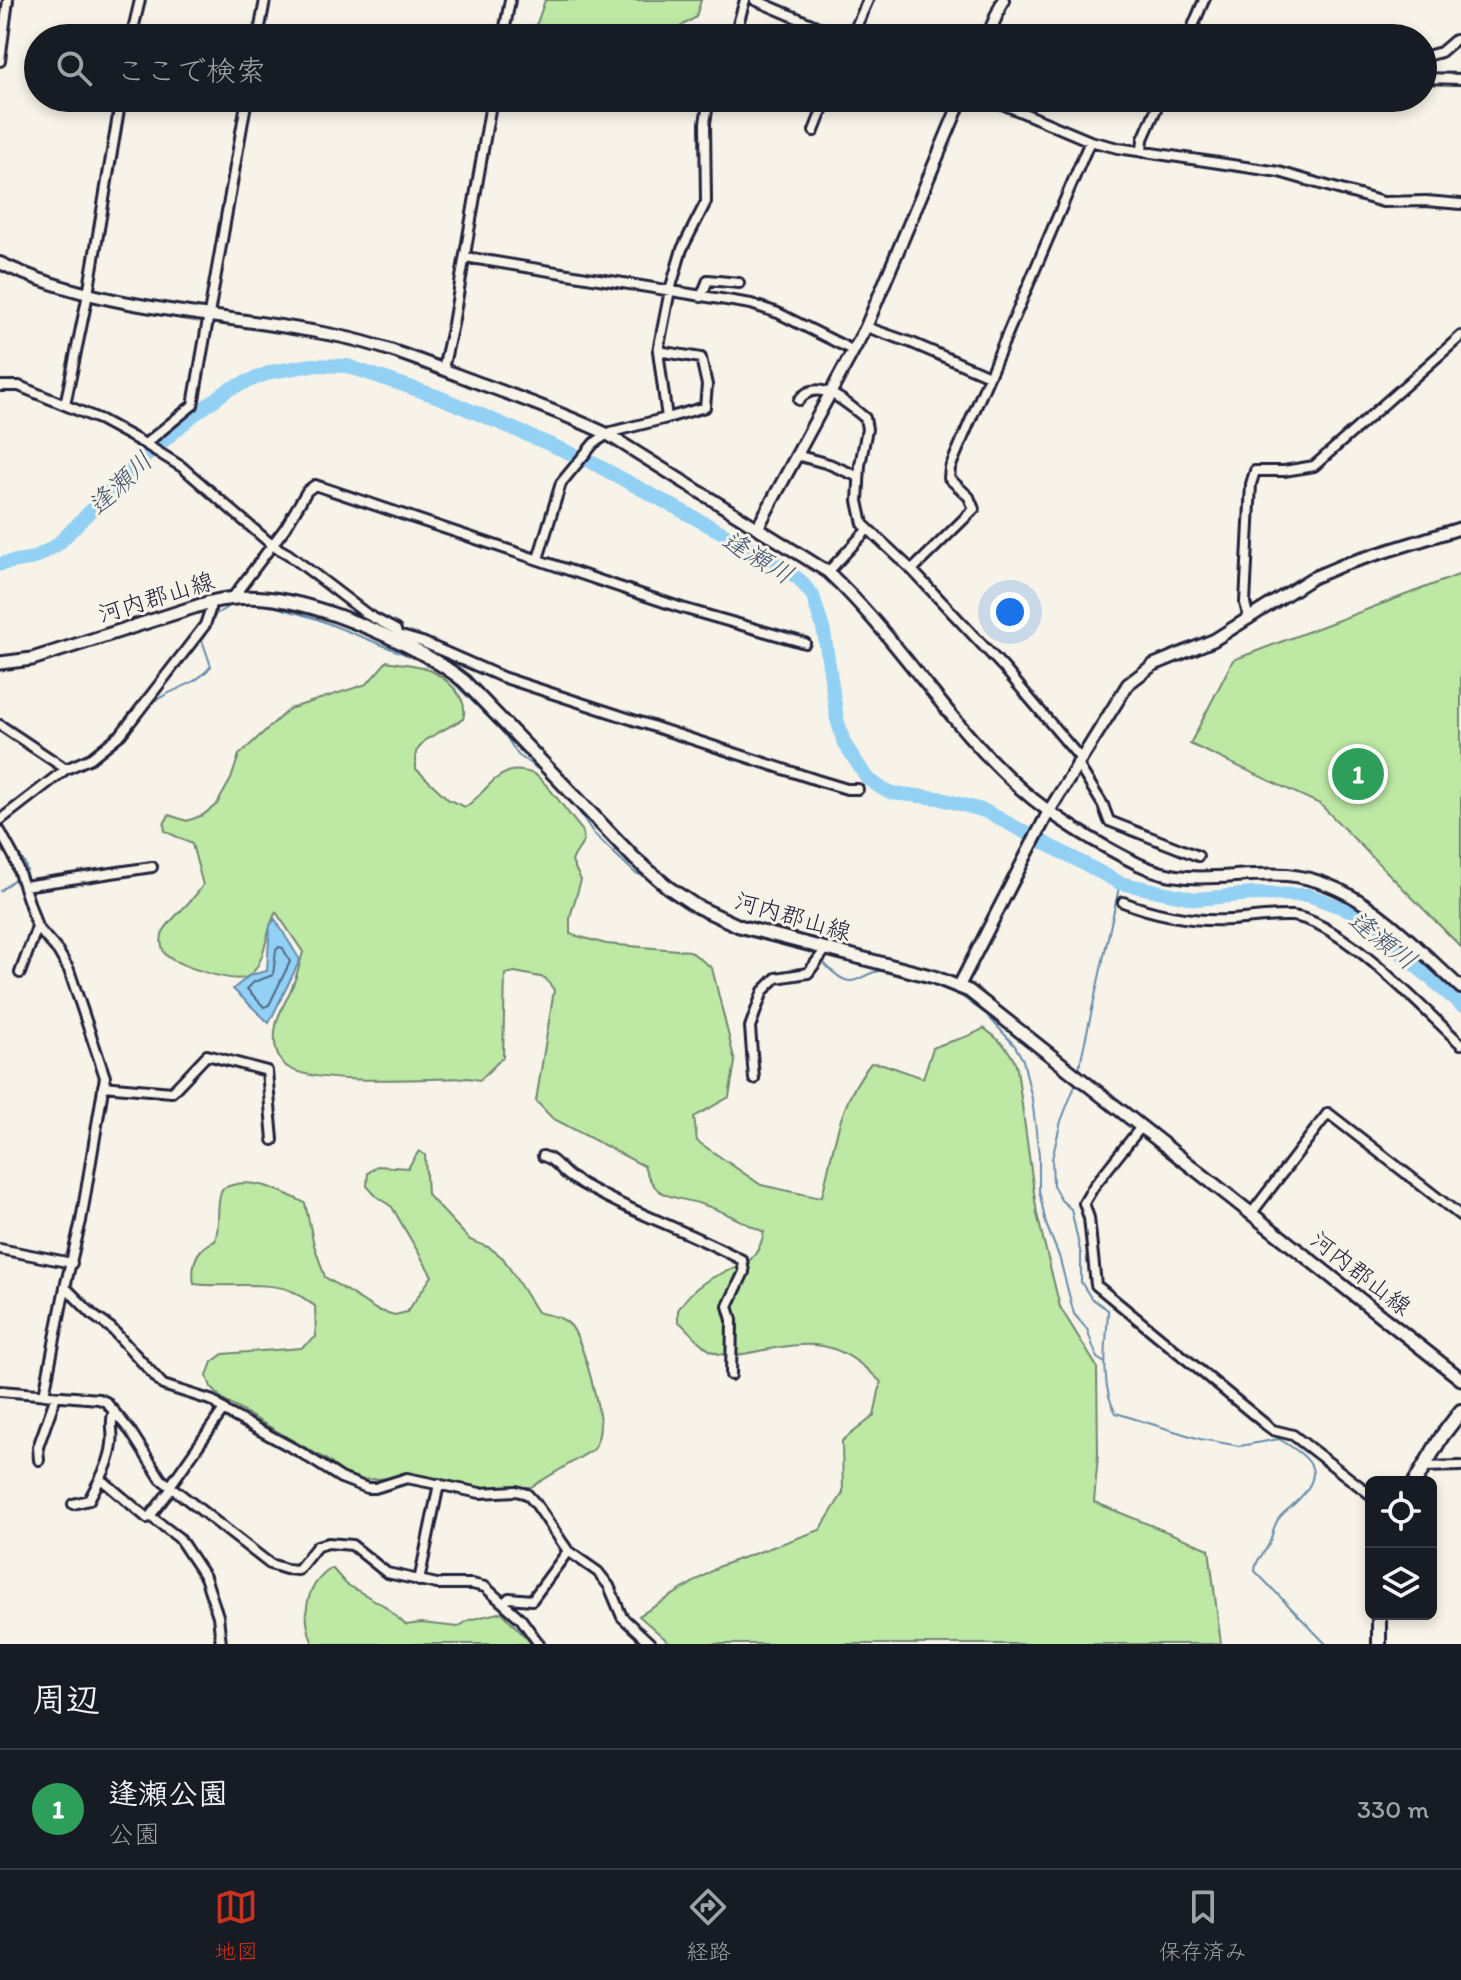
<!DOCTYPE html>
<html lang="ja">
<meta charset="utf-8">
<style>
:root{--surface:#171b24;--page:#242831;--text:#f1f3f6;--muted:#9ea1a6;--line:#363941;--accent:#c8321e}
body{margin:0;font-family:Itim,"Klee One",sans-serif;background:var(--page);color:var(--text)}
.controls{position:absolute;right:24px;bottom:24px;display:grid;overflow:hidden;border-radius:12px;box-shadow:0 4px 12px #0003}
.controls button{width:72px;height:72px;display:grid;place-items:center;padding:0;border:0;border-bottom:2px solid var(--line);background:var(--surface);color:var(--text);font:40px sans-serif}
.you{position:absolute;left:1010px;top:612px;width:28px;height:28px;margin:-20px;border:6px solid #fff;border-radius:50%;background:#1a73e8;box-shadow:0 0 0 12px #1a73e833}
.badge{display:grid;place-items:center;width:52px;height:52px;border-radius:50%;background:var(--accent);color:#fff;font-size:26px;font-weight:700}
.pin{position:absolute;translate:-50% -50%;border:4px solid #fff;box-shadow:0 2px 8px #0006}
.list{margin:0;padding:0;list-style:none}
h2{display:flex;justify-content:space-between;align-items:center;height:104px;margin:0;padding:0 32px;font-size:34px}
h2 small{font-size:26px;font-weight:400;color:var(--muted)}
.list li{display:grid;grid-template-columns:52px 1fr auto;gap:24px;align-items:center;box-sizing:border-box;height:120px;padding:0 32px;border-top:2px solid var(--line)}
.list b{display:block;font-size:30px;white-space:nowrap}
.list p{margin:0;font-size:26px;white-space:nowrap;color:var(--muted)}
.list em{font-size:26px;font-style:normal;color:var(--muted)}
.icon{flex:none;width:44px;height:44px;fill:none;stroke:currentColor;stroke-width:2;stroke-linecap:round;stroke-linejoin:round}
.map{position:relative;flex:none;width:1461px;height:1644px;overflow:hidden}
.search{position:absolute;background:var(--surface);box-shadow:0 4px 12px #0003;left:24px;right:24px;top:24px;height:88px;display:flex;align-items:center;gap:20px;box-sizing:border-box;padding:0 28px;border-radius:44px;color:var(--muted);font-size:30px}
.sheet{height:224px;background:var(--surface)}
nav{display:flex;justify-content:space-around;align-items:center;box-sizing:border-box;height:112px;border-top:2px solid var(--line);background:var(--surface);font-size:22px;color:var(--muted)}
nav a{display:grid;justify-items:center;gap:4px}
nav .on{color:var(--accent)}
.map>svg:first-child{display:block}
.green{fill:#bee9a5;stroke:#708670;stroke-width:2}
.water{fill:#93d1f4;stroke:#668baa;stroke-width:2}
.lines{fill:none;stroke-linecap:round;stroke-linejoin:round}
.shore{stroke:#4f6885;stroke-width:2}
.stream{stroke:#668baa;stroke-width:2}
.river{stroke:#93d1f4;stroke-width:14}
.minor-casing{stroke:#22223b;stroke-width:14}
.tertiary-casing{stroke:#22223b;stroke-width:16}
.secondary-casing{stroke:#22223b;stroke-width:17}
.primary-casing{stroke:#22223b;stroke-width:18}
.minor{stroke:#f7f3e8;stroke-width:8}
.tertiary{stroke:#f7f3e8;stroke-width:10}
.secondary{stroke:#f7f3e8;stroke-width:11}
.primary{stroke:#f7f3e8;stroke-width:12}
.labels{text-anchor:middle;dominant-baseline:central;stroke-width:6;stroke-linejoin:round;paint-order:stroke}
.street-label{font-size:24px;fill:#22223b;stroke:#f7f3e8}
.water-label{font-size:26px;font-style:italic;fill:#445772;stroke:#f7f3e8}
</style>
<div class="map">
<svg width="1461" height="1644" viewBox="0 0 1461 1644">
<rect width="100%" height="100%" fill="#f7f3e8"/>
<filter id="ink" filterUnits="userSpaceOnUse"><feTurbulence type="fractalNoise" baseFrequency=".0125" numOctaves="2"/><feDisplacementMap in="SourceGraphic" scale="16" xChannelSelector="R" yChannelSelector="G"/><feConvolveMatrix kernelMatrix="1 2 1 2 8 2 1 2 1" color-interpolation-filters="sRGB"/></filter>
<g filter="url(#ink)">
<path class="green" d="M545,0H701L696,17L662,38H532Z
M1461,574V947L1320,804L1190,744L1233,660Z
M387,661C399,664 414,664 425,668C445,676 470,697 463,719L425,740L416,752V769L449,800L465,807C481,798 490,778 508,772C516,769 532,771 538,777C554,791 567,813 582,830C588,845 575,849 572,862L581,880L570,917V934L606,944L690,951L712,968L735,1062L729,1097L694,1117L697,1141L761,1185L816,1197L822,1196C834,1148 839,1101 871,1063L883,1064L923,1078L933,1048C950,1040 968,1039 984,1028C999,1040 1012,1050 1017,1069L1037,1214L1060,1307L1097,1367L1098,1455L1094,1502L1209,1549L1221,1644H671L639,1616L720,1566L820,1530L843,1493L842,1441L874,1416L881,1382C836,1338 813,1340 754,1352C740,1355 726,1358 711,1351C700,1345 689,1330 678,1321V1310C685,1299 694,1289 705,1282C732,1264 756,1272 764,1232C744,1223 722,1210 701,1204C671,1195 656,1201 644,1166L552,1118L536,1101L554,990L545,978L515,972L505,974L503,1057L480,1080L468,1078C430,1078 313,1087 286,1066C276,1059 274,1044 275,1032C276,1016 286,1002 292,987C297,976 300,963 303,952L276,912C265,931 266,966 247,977C235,984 175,965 166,955C161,949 160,938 163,932C171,917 193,902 203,885L192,844L165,831L164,824L169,815L187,821L203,815L217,804L231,779L239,755L289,709L367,684Z
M419,1151L425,1155L427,1194L470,1240L490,1248L503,1258L537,1312C549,1316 562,1315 571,1326C583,1341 599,1405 600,1424C600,1433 598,1441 594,1449L531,1487H474L406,1477L360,1480L350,1478L327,1460L223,1400L211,1387L207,1376L212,1362L223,1354L301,1348L316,1337L315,1306C308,1302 302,1296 294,1292C271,1280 222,1288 194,1284C191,1264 196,1248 215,1241C221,1223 215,1206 222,1189C249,1174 281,1191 305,1203L314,1245L325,1277L377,1310L395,1315L407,1312L432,1276L392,1207L376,1196L367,1186L368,1173L377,1166L408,1168Z
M332,1568L346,1584L383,1605L406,1625L421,1623L458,1627L469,1620L502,1612L532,1644H313C301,1615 305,1585 332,1568Z"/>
<path class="water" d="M275,919L300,960L269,1023L233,989L250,975L267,971L270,925Z"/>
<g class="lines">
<path class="shore" d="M279,947L283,948L290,962L269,1005L264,1007L247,989L254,982L273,975L276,950Z"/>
<path class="stream" d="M245,603L273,606L317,619L427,663
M436,669L451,680L503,732L518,755L542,772L578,810L594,834L634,872L647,878L692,910L726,926
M132,726C139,718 146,708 155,701C175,687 194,687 211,666L202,640L216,614L235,603
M103,754L113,745
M23,875L27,871L25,864L2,824L61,779L91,762
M0,891L17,877
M778,942L808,950L817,956
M822,961C858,1001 856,968 889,971
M899,974L945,988L961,996L987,1015L1015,1046L1023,1060L1032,1099L1039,1155V1190L1046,1224L1059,1256L1074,1314L1087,1329L1097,1358L1105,1363
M1078,1073L1120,883
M1076,1083L1061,1121L1052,1159L1053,1185L1061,1200L1071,1209L1081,1255V1282L1091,1298L1108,1310C1107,1341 1099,1385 1116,1413L1200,1439L1240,1446L1279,1439C1310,1458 1329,1471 1295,1503C1289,1509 1281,1514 1277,1521C1273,1528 1272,1537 1269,1544C1264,1555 1256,1558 1255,1571L1326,1644"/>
<path class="river" d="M0,564L34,558L57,545L136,465L190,418L229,389L271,372L312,365L347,366L439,397L591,462L773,560L800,580L813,596L824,632L837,719L844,743L867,778L881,788L892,793L938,798L985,811L1120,883L1196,899L1253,894L1308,895L1354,912L1461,1005"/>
<g class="minor-casing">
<path id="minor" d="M755,0L844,38
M131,38L140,0
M258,38L265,0
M503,38L510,0
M734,38L745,0
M851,38L868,0
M1188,38L1204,0
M1423,57L1441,52L1455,40
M0,61L8,0
M1423,78L1461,79
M988,98L1090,141L1118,148L1279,172L1383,202L1426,201L1461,204
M814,131L827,98
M1142,152L1143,139L1161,98
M465,257L751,304L778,313L852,350
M701,297L708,280L739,283
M866,327L912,343L989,376
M658,351L701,358L707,385L705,407L667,418
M443,369L453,324L492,98
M0,386H19L101,420L145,444L182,467L272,545L288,554L368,615L396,630L398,640
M799,400C818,375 849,405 865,418L867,429L860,465L858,501L863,524L912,570L1004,668L1080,758
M65,405L88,294L121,98
M145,444L193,405L247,98
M796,455L829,464L859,477
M538,559L561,483L594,443L611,432L667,418L658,351L670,290L682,249L706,202L705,123L709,98
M912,570L974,509L969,497L949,478L950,468L1090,141
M828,572L867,530
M233,597L285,528L307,491L315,485L682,608L805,643
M1249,619L1245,603L1251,484L1255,471H1284L1314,466L1461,336
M398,635L422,642L502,677L817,780L847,789H858
M0,725L66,769
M1077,763L1103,805L1109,821L1198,856
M0,820L66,769L91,758L121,734L205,625L210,610V602
M0,831L14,857L37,927L58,951L69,970L105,1077L81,1221L65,1287L44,1395
M24,886L152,867
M1123,902C1159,916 1192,922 1231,920C1251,919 1272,915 1292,916C1341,921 1423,1009 1461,1044
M20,973L37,927
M754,1079L750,1027L763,991L776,978L808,973L826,949
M103,1086L172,1092L207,1055L267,1071L273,1140
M1141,1127L1094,1186L1084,1203L1089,1218L1096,1285L1265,1424L1273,1430L1293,1435L1371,1495
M543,1156C556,1159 561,1172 572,1178C626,1211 687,1230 742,1260L744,1272L728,1306L732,1320L731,1375
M1251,1214L1328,1113L1461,1216
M0,1249L72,1263
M65,1287L94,1316L111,1328L163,1385L213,1401L228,1413L300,1452L341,1478L367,1488H375L407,1478L480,1493L516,1491L527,1494L536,1504L568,1551L532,1600L509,1598L504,1603
M0,1391L99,1399L106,1402L131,1432L161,1479L270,1564L286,1569L298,1570L317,1546L328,1543L352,1545L387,1573L437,1584H472L485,1587L521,1619L539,1644
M39,1460L38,1447L56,1396
M1423,1467L1461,1466
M101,1479L147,1518
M170,1486L224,1409
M172,1488L150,1516L179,1538L205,1577L218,1616L221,1644
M73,1504L89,1500C98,1482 110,1465 112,1444C114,1432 109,1422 114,1411
M568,1551L598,1572L609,1586L622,1617L651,1644
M419,1581L439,1484"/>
</g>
<g class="tertiary-casing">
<path id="tertiary" d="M987,38L1003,0
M0,263C105,313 226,313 338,336C384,345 428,364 471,380C517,397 563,413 607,434L828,572C898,638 949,725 1021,789C1051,816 1101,846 1138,864C1189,889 1234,871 1287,875C1360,882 1410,942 1461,988
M758,527L866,327L962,98
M959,986L1049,811L1128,684L1153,665L1214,640L1312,578L1345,564L1461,528"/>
</g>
<g class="secondary-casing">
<path id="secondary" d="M0,663L32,659L210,602C228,598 246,596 265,598C322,603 420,646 464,681L635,859L669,888L696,906L739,926L934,977L969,991L1461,1379"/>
</g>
<g class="primary-casing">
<path id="primary" d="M1415,1482L1442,1436L1461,1411
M1379,1644V1614"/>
</g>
<use href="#minor" class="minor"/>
<use href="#tertiary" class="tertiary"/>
<use href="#secondary" class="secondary"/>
<use href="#primary" class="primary"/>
</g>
</g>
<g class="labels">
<g class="street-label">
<text transform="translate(156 597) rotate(-17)">河内郡山線</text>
<text transform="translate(793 916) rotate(16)">河内郡山線</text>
<text transform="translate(1361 1273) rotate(38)">河内郡山線</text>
</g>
<g class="water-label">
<text transform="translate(120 483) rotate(-44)">逢瀬川</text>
<text transform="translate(758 557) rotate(31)">逢瀬川</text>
<text transform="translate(1383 940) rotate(38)">逢瀬川</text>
</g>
</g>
</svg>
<div class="controls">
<button><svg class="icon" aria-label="locate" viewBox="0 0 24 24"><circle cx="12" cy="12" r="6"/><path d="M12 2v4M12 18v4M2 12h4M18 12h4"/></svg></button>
<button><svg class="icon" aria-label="layers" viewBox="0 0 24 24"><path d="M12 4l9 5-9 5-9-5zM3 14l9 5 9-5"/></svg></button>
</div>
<div class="you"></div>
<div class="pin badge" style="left:1358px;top:774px;background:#2e9e5b">1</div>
<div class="search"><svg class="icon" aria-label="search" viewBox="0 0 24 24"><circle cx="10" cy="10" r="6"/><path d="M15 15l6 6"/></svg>ここで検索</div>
</div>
<section class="sheet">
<h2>周辺<small></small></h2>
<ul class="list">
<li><span class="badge" style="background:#2e9e5b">1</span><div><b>逢瀬公園</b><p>公園</p></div><em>330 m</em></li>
</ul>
</section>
<nav>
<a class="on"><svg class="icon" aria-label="map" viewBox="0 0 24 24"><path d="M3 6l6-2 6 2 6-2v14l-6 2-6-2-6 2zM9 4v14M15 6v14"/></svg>地図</a>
<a><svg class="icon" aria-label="directions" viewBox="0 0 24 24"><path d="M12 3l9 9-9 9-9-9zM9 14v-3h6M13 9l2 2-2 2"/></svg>経路</a>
<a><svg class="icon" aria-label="saved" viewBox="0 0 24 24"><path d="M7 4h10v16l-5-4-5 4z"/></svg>保存済み</a>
</nav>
